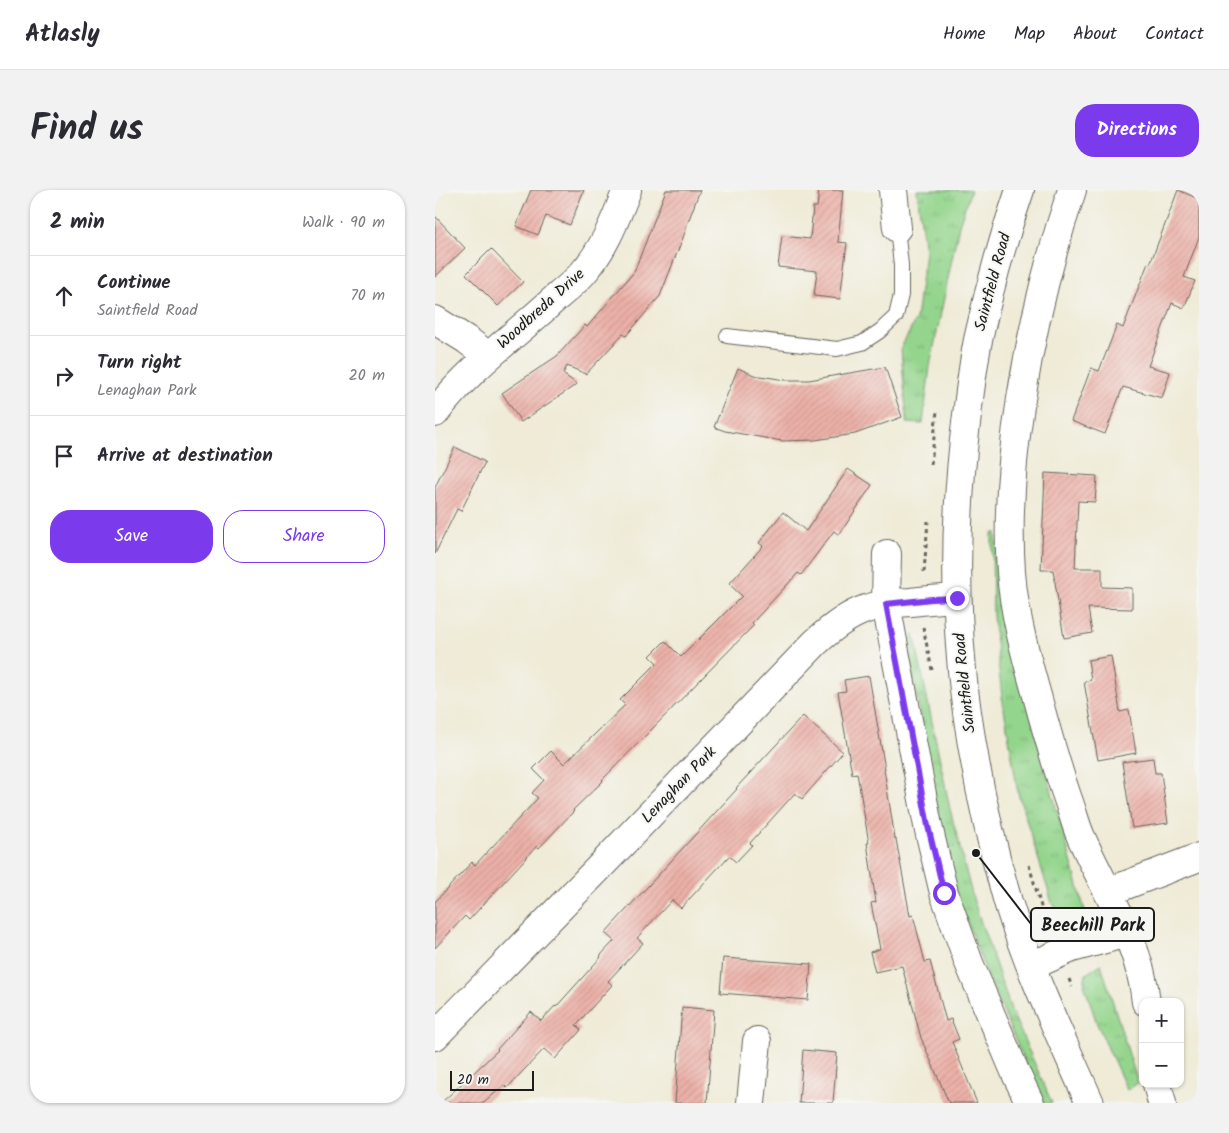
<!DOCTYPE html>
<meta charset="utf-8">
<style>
:root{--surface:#fff;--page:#f2f2f3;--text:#2b2b33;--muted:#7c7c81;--line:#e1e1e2;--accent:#7c3aed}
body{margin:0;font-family:Kalam,sans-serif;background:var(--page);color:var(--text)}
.controls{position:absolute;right:15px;bottom:15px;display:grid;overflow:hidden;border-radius:10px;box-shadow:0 1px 4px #0004}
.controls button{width:45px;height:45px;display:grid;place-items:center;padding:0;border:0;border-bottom:1px solid var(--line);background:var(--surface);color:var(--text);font:25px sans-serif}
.scale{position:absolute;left:15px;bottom:12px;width:84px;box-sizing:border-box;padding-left:5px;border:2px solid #1c1c1c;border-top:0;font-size:14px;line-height:18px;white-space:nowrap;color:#1c1c1c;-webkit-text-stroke:4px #f6f6f2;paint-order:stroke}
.stop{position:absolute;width:15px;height:15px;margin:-11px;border:4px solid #7c3aed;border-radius:50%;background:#fff}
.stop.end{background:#7c3aed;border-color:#fff;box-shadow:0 1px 5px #0008}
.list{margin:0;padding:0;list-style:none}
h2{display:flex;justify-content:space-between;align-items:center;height:65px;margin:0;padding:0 20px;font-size:21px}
h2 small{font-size:16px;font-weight:400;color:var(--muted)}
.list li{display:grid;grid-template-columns:32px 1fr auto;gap:15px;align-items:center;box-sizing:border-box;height:80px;padding:0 20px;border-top:1px solid var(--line)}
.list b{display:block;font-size:19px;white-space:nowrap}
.list p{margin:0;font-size:16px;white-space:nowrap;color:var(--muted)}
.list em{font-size:16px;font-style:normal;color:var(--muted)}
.actions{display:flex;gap:10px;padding:15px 20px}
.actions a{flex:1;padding:11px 0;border:1px solid var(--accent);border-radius:20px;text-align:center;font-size:18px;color:var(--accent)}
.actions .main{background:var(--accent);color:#fff}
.icon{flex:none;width:28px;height:28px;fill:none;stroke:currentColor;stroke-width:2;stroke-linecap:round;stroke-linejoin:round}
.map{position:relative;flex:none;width:764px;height:913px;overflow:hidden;border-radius:20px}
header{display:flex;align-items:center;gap:30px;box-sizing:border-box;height:70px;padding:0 25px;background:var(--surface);border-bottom:1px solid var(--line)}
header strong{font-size:24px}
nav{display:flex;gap:28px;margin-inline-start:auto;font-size:18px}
.intro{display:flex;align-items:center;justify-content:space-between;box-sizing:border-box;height:120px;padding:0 30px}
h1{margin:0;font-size:35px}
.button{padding:12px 22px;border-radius:20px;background:var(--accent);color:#fff;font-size:18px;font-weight:700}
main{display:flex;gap:30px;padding:0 30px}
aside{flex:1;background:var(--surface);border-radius:20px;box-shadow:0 1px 4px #0004}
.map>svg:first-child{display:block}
.grass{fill:url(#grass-tufts);stroke:#587854}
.building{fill:url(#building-hatch)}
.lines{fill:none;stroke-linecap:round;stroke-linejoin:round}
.lane-casing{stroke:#66645d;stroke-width:16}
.street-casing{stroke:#66645d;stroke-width:30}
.highway-casing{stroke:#66645d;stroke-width:30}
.path{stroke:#66645d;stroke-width:3;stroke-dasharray:4 4;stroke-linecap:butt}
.lane{stroke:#fff;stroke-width:14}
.street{stroke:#fff;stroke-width:28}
.highway{stroke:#fff;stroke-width:28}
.route{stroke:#7c3aed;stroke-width:6}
.labels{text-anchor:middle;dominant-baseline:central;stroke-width:4;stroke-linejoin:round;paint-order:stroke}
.street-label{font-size:16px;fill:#1c1c1c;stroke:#f6f6f2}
.leader{fill:none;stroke:#1c1c1c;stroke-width:2}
.callout-dot{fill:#1c1c1c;stroke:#f6f6f2;stroke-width:2}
.callout{fill:#f6f6f2;stroke:#1c1c1c;stroke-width:2}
.callout-label{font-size:18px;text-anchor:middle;font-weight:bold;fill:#1c1c1c}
</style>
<header>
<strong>Atlasly</strong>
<nav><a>Home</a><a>Map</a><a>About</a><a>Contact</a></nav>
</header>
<div class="intro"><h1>Find us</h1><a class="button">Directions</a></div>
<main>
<aside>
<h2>2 min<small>Walk · 90 m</small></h2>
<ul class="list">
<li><svg class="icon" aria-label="ahead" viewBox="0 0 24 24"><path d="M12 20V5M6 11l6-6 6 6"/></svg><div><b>Continue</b><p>Saintfield Road</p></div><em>70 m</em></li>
<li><svg class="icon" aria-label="right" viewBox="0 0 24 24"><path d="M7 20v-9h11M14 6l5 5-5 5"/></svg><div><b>Turn right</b><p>Lenaghan Park</p></div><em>20 m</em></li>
<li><svg class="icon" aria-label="arrive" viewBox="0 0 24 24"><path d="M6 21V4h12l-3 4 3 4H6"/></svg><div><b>Arrive at destination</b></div></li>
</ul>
<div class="actions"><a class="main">Save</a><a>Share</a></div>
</aside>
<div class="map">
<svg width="764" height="913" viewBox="0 0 764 913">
<defs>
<pattern id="grass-tufts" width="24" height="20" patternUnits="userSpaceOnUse" patternTransform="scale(1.25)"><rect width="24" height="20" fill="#94d58d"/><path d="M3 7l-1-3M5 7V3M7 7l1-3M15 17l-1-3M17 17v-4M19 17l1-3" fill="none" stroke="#7fb679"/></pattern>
<pattern id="building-hatch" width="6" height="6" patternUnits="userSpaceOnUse" patternTransform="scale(1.25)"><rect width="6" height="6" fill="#ecb1a8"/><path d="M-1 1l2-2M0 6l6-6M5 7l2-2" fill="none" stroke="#ca9890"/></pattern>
</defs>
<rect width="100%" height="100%" fill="#f6f6f2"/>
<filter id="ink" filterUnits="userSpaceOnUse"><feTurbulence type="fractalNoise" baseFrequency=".02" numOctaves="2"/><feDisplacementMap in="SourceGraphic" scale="10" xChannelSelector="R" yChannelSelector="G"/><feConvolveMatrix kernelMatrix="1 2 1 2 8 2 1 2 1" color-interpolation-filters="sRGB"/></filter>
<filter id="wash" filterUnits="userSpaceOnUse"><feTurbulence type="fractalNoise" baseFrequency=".0096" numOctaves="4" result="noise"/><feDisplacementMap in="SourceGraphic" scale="20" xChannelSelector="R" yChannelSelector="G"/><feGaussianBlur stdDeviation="1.12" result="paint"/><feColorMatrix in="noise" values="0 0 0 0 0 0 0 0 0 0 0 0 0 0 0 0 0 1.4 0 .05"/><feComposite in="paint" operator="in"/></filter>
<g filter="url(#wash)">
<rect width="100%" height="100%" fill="#efebd7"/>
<path class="grass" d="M482,0H536L524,35L495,176L488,234L472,233L466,158L481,129L490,62Z
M561,342L565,397L571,436L650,721L636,726L618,716L583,603L567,507L558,426L557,344Z
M479,444L515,619L539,712L577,822L617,913H609L590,873L547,772L522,705L503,635L473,456Z
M666,774L703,893L692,900L662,834L649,794L651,784Z"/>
<g id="blocks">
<path class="building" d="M96,0H149L135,35L111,26L103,45L81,36Z
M231,0H265L250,40H251L225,106L191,146L188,144L151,184L132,176L128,184L142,194L86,232L67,203L122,166L150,135L152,137L199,82Z
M384,0H408L403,52L412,53L405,109L379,106L382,81L343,77L347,46L375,49L378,17H382Z
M743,0L764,9V47L749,87L760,91L749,118L737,113L713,176L735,182L731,196L727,208L688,197L670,244L636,231L656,178L664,181L682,135L688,138L713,73L715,74Z
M0,26L30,58L0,87Z
M56,59L88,92L63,116L31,84Z
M450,177L467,227L420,244L380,250L347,251L290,241L279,237L303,178L319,185L350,190H374Z
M20,257L50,272L26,321L22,319L0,364V297Z
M413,279L437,295L404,345L399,341L366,385L363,383L317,433L319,435L167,590L168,591L138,620L139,621L104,658L102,656L34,730L30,726L0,758V712L37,672L40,675L103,608L97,603L109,590L98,579L116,561L129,574L190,515L185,510L222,473L215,466L230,451L246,467L307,406L294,394L328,356L324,353L348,322L371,341Z
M610,283L662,286L660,312L643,311L640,378H667V397L697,398V419L653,418L657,443L629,448L618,380H606Z
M676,466L685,522L694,520L701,563L663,570L649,492L656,490L653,470Z
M434,486L450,579H449L460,649H461L475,726L478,725L490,772L495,771L511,831L516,829L524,849L517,852L542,913H514L486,848L467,776L440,782L435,762L445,759L436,713L441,712L432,653H434L422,583L417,584L403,502L411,501L409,490Z
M368,526L408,562L367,609L360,603L315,653L317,655L301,672L294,666L246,718L237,710L202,748L208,753L173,791L177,795L141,835L146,840L120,869L109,859L72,898L69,895L49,913H6L63,860L62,859L96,822L106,831L120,816L121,817L166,767L165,766L179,751L170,743L302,599L301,598Z
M718,568L720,583H726L733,633L697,638L687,572Z
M288,768L376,774L373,810L285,803Z
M247,817L279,820L272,913H240Z
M368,860L402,863L398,913H364Z"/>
</g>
</g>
<g filter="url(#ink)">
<use href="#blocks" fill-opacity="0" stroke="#66645d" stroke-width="1"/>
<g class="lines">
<g class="lane-casing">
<path id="lane" d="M292,146L402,159L427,153L445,141L461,126L466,105V75L462,38"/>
</g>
<g class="street-casing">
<path id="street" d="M458,0L462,38
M637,0C614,68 597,138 586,209C577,266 572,324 576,382C579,423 590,463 601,502C611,539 621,576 634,612C638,623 641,636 646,647C670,701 705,752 711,812
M0,130L32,150L53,166
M0,223C32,181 74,150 113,115C124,105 137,95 147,84C169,60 180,30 192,0
M452,364L451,414L493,636L509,703L534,773L581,884L595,913
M673,702L764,667
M596,776L637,758L692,743
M0,846L159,683L380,453C395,439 411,426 431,419C445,414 461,413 476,412C492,410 507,409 522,408
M722,894L727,913
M316,913L322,851"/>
</g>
<g class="highway-casing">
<path id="highway" d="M585,0C568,49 554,99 543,150C538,175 535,200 532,225C521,310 519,395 527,480C528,494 530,508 532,522C541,586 555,650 573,712C594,781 626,847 655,913"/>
</g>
<path class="path" d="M496,274L502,221
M489,382L493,331
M488,437L497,480
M594,675L607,720
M634,789L637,797"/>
<use href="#lane" class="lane"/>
<use href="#street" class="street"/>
<use href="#highway" class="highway"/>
</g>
</g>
<g class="lines" filter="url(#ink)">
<path class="route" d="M509,703L493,636L451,414L497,409L522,408"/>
</g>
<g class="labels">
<g class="street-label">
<text transform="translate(558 92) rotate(-75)">Saintfield Road</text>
<text transform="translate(106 119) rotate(-42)">Woodbreda Drive</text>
<text transform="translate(530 493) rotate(-96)">Saintfield Road</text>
<text transform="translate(244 595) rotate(-46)">Lenaghan Park</text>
</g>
</g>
<path class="leader" d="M541 663L596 734"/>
<circle class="callout-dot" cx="541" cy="663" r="5"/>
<rect class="callout" x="596" y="718" width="123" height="33" rx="5"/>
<g class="callout-label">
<text x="658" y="741">Beechill Park</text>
</g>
</svg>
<div class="controls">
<button>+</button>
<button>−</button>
</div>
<div class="scale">20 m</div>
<div class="stop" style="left:509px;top:703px"></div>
<div class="stop end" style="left:522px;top:408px"></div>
</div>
</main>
